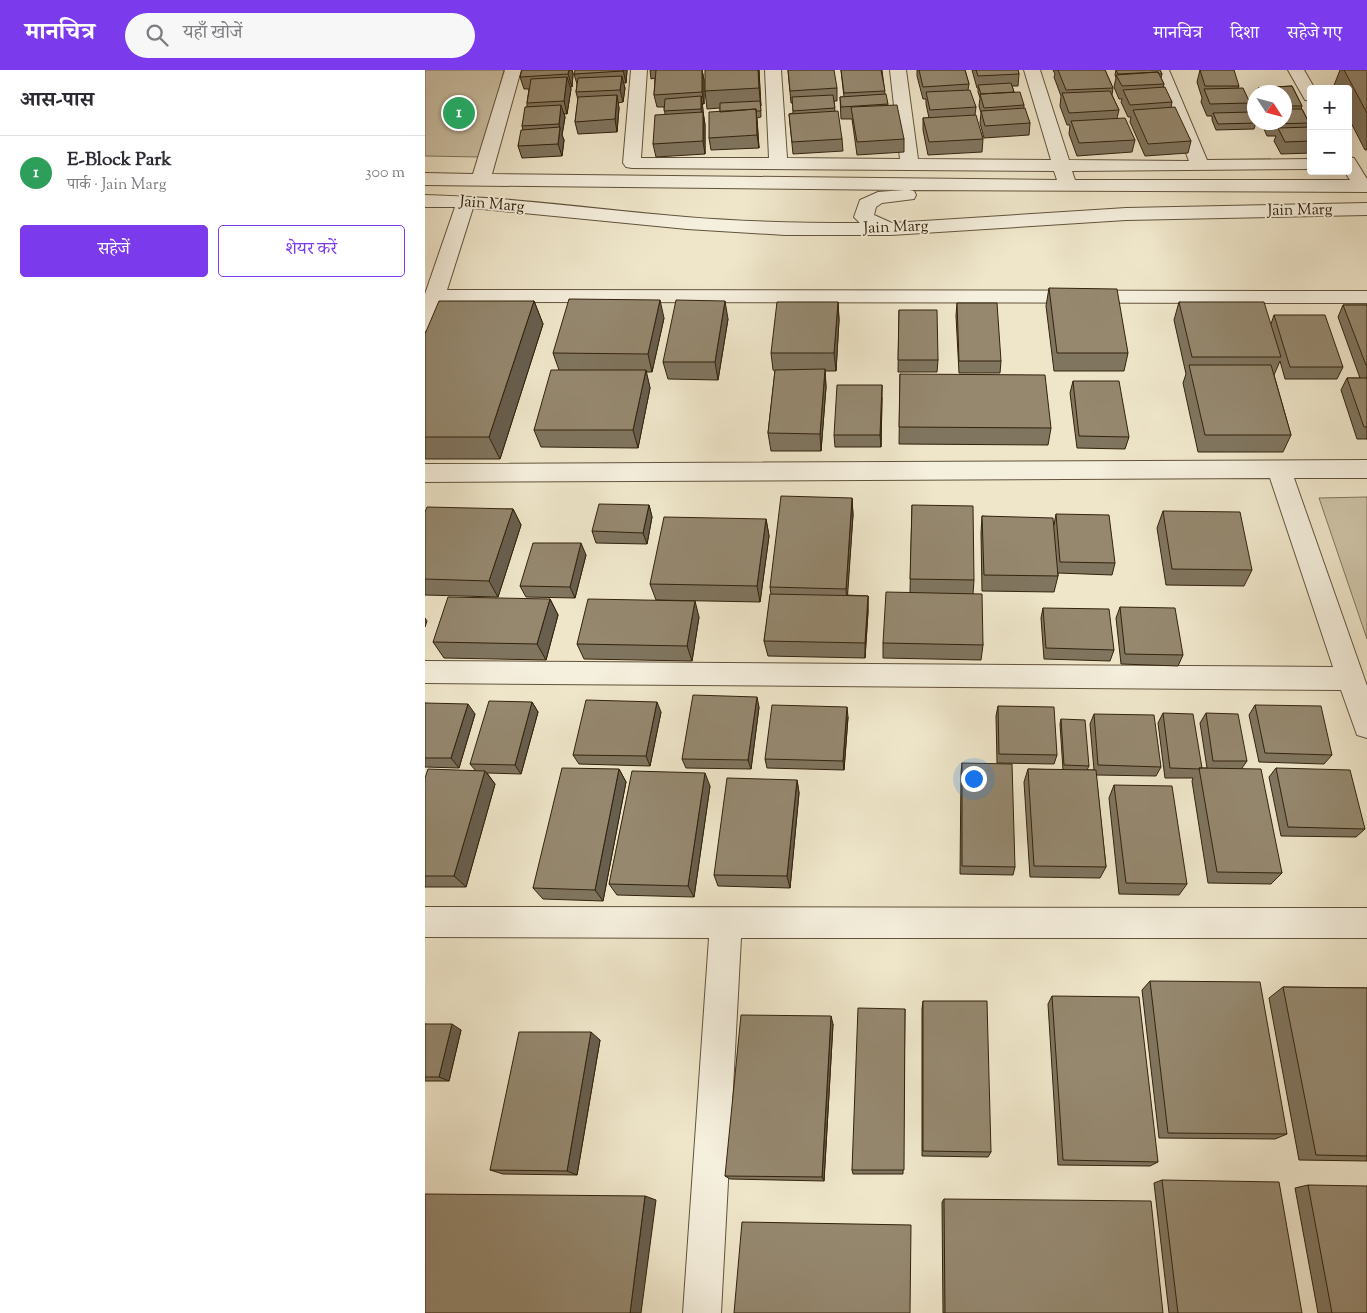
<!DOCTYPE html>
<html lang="hi">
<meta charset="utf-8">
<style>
:root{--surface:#fff;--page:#f7f7f7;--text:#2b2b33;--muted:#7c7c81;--line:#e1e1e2;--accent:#7c3aed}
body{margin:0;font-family:"Sorts Mill Goudy","Noto Serif Devanagari",serif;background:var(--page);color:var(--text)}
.controls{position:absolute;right:15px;top:15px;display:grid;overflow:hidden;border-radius:5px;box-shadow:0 5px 20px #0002}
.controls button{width:45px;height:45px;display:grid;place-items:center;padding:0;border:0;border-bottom:1px solid var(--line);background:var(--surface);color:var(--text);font:25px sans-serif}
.compass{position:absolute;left:822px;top:15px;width:45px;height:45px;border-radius:50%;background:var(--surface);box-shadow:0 5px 20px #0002;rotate:126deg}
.you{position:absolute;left:548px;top:708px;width:18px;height:18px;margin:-12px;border:4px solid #fff;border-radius:50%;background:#1a73e8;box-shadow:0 0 0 8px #1a73e833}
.badge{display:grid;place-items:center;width:32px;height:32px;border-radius:50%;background:var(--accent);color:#fff;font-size:16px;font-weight:700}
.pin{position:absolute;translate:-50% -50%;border:2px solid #fff;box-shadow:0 1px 5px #0006}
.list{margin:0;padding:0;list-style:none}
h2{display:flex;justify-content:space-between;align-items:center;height:65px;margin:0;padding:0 20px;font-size:21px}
h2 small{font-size:16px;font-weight:400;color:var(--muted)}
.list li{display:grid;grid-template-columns:32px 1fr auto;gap:15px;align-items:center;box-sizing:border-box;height:75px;padding:0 20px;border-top:1px solid var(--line)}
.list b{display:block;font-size:19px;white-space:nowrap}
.list p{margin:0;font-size:16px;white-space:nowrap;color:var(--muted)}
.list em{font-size:16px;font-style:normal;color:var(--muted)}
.actions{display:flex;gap:10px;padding:15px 20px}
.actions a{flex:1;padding:11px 0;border:1px solid var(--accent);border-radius:5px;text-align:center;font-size:18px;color:var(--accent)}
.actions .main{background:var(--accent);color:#fff}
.icon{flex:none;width:28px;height:28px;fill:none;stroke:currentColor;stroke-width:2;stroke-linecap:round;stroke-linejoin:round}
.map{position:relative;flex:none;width:942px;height:1243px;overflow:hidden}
header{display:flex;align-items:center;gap:30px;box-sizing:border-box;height:70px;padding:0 25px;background:var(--accent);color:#fff}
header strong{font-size:24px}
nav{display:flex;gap:28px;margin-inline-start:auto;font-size:18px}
.search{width:350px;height:45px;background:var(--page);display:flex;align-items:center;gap:12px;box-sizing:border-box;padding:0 18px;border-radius:28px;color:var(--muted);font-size:19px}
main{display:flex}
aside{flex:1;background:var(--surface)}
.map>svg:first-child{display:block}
.green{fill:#cfc5aa;stroke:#81745c}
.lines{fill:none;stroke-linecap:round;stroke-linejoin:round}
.minor-casing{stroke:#62533c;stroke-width:2}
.minor{fill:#f5efdd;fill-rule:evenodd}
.wall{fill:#80755f;stroke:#33220d}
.shaded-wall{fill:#685f4e;stroke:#33220d}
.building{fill:#95886f;stroke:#33220d}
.labels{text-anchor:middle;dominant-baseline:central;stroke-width:4;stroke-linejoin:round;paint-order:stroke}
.far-street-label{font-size:16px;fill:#33220d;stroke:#f5efdd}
</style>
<header>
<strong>मानचित्र</strong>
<div class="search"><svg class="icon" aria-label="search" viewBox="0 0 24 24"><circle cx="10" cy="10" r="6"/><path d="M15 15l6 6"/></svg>यहाँ खोजें</div>
<nav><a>मानचित्र</a><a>दिशा</a><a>सहेजे गए</a></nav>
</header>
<main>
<aside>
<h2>आस-पास<small></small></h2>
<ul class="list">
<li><span class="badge" style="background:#2e9e5b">1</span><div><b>E-Block Park</b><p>पार्क · Jain Marg</p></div><em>300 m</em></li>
</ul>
<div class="actions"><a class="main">सहेजें</a><a>शेयर करें</a></div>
</aside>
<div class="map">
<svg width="942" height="1243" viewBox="0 0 942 1243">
<rect width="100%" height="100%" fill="#efe6ca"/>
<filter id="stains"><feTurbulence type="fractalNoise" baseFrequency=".004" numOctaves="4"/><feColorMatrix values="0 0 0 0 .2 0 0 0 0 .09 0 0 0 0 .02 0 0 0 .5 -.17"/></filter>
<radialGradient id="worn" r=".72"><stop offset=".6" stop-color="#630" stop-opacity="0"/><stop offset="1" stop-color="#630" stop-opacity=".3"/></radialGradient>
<path class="green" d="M0,0H79L56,87L0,86Z
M942,427V569L894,428Z"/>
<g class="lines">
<g class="minor-casing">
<path id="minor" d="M80,0H96L67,104L632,110L629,101L207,98L201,97L198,93L206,0H222L216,88H344L340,0H356L362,88L475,89L465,0H481L493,89L626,90L599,0H615L644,90L764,91L728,0H744L782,90L886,89V99L647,101L650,110H925L919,101H923V87L929,88L942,109V122L484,120L489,121L491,125L489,129L457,133L451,137L449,145L467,153L701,138L942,133V145L701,150L466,165H360L262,159L48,138L22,220L942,221V233L18,232L7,259L0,261V224L30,137H0V125C87,127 174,140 261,147C319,152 377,153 435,153L429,147L435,130L453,122L479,120L0,115V103L48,104Z
M863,0H879L890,19H886V31L880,30Z
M942,390V408H869L942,616V668L932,665L916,620L0,613V591L908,597L845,408L0,412V394Z
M0,837L942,838V868H316L296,1243H258L284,868L0,867Z"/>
</g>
<use href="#minor" class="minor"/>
</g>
<path class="wall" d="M97,0H147L148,4L147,17H145L146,19L142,44H139L140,47L137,65L139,70L137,86L97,88L93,76L98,60L97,56L102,37V33L104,19H99L95,7Z
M202,0L201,13H198L200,18L198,32L193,33L194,38L192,62L153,64L150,52L153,30L151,22L152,14L149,4Z
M225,0H277L279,10V34H277L280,55V84L231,87L228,74L240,44L239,37H232L229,25L230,8L226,9Z
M334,0L336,47L332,48L334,78L286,80L284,68L295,41V38L282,39L280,21Z
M363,0L412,18V31H409L410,41L417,69L418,81L368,84L364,44L368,43V33H366Z
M416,0H457L460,24L463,35L479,69V82L432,85L427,49H416L415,27H419Z
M492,0H540L544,14L543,20L551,37L550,45L558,69L557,82L503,85L498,60V48H504L501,34V29H498L492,6Z
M547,0H593L594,4L593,16H587L589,22L599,35V38L605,53L604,65L559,68L555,53L556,43L554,36L555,28L553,22V18H552Z
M628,0H680L688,18L687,25L694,40L692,48L710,70L707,82L652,86L644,64L645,55H642L635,36L636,26L629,7L630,4Z
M691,0H735L737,4L736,8L739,14L738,18L747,32L746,38L766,71L763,83L720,86L705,52L706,47H703L696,32L697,29H694L689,17L691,8L690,5Z
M775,0L814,16L813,18L825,33L822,42L831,52L829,59L791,60L787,50V46H782L776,32L777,28L772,12Z
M915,0H942V80H940L923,47V19L908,18Z
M867,16L877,36L876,39H877L884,53L882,57H886V83L856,84L849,71L851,66H842L836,52H860V22H832L833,18Z
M624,218L703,283L699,301H629L621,236Z
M109,231L118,254L75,389H0V264Z
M413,232L414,250L411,301H400L401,317L396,381H346L343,363L350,301L348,300L346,283Z
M754,232L846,254L849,245L918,297L912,309H860L855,291L849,305L866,365L858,382H773L758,313L761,304L749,250Z
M532,233L576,291L575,303H534L531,246Z
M918,235H942V369H932L916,320L922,308H935L913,247Z
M474,240L513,290L512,302H473Z
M239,248L227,302H221L225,318L213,378L116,377L109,360L134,300L128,283Z
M303,249L293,310L243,309L238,292Z
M475,304L626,358L623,375L474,374Z
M648,311L704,367L700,379L652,378L645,323Z
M457,327L456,377H410L409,365Z
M427,428L428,445L422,525L443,526V542L440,588L343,586L339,571L346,524L345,517Z
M224,435L227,447L222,474L171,473L167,461Z
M487,435L549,510L548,524L558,575L556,590L458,588V573L485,522Z
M88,439L96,455L73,527L0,525V442Z
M738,441L827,500L819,516L741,515L732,458Z
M631,444L690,493L687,505L633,503V506L629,522L557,521L556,463L557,446L629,455Z
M341,449L344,466L335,532L231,530L225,514Z
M161,485L150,528L101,527L95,516Z
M125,529L133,545L121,590L19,588L8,572Z
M695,537L758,585L753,596L696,594L691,548Z
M618,538L689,580L685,591L619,589L616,548Z
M274,547L267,591L159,589L152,574Z
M107,632L113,642L96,704L62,703L70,714L41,817H0V708L51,701L45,694Z
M0,633L50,644L34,698L0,697Z
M830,635L907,685L899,694L834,692L824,645Z
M573,636L632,685L629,694L572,693L571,646Z
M334,637L326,699L261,698L257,689Z
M236,642L225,696L154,694L148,685Z
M738,643L777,698H782L775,653L781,643L822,691L817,698L857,803L846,814L783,813L767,711L768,708H740L733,653Z
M669,644L736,697L731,706L671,705L681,797L675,808L605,807L599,712L603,699L638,700L635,654L636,649L664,696L662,700H669L665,654Z
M423,647L419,700L342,698L340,689Z
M537,693L590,797L588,805L535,804L536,702Z
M851,698L940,759L931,767L856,766L844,707Z
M194,699L201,712L178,831L118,829L108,818Z
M372,710L374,723L365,818L293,816L289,805Z
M689,715L762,814L754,825L694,824L684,728Z
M285,716L269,827L192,825L184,814Z
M725,911L862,1064L850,1069L734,1068L717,920Z
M858,917L942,918V1091L874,1090L844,928Z
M627,926L733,1092L725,1096L633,1095L623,934Z
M498,931L566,1082L563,1087L497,1086V939Z
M480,939L478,1104H428L427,1100Z
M0,954L36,960L24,1011H0Z
M408,954L399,1111L305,1109L300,1106Z
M175,970L152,1105L78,1104L65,1100Z
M737,1110L877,1243H744L729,1113Z
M883,1115L942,1243H893L870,1118Z
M519,1129L738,1243H518L517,1132Z"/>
<path class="shaded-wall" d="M144,0H147L148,4L147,17L143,4Z
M198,0H202V1L201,13Z
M277,0L279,10V34L277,22Z
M333,0H334L336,36L334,18Z
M197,6L200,18L198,32L195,20Z
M142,7L146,19L142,44L139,31Z
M192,25L194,38L192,62L190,49Z
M276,26L278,39V51L276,39Z
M136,35L140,47L137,65L139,70L137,86L133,74L135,59L134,54Z
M331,39L334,78L332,65Z
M278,42L280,55V84L278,71Z
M235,230L239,248L227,302L223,284Z
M109,231L118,254L75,389L64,367Z
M300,231L303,249L293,310L290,292Z
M413,232L414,250L411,301L409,283Z
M400,299L401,317L396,381L395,364Z
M221,300L225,318L213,378L208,360Z
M457,315V327L456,377L455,365Z
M427,428L428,445L422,534L421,519Z
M224,435L227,447L222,474L218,463Z
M88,439L96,455L73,527L64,511Z
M341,449L344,466L335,532L332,516Z
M156,473L161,485L150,528L145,517Z
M443,526V542L440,588V573Z
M125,529L133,545L121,590L112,574Z
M270,531L274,547L267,591L262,576Z
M0,548L2,551L0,557Z
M332,627L334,637L326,699L323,690Z
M107,632L113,642L96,704L90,695Z
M232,632L236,642L225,696L221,686Z
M43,634L50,644L34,698L26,688Z
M422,637L423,647L419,700L418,691Z
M194,699L201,712L178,831L170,820Z
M60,701L70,714L41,817L29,806Z
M280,703L285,716L269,827L263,816Z
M372,710L374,723L365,818L362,806Z
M406,946L408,954L399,1111L397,1107Z
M27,954L36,960L24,1011L14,1007Z
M166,962L175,970L152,1105L142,1101Z
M220,1126L231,1130L216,1243H205Z"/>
<path class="building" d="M97,0H144L143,4L95,7Z
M150,0H198V1L149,4Z
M231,0H277V22L229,25Z
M280,0H333L334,18L280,21Z
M363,0H409L412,18L365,21Z
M416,0H456L460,21L419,23Z
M494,0H540L544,14L498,17Z
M551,0H593L594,4L553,6Z
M633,0H680L688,18L641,20Z
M691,0H735L737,4H734L733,2L693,4Z
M775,0H809L814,16H780Z
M919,0H942V43Z
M733,2L739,14L697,16L691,5Z
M197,6L195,20L151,22L153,8Z
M142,7L139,31L102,33L106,9Z
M586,13L589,22L556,24L553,15Z
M867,16L877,36H860V22H835L833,18Z
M740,17L747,32L705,35L698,20Z
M818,18L825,33L785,34L779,19Z
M545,20L551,37L505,40L501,22Z
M685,21L694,40L644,43L637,23Z
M595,22L599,35L559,38L555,24Z
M461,24L463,34L416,37L415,27Z
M192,25L190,49L150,52L153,27Z
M408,25L410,38L368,41L367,27Z
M276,26V39L239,41L240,29Z
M335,31L336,41H331V39L295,42V33Z
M136,35L134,54L97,56L100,37Z
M472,35L479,69L432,72L426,37Z
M750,37L766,71L723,74L708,40Z
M600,38L605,53L560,56L556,41Z
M331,39L332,65L284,68V42Z
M860,39H877L884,53L846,54V52H860Z
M413,41L417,69L367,72L364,44Z
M278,42V71L228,74L230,45Z
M826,42L830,50V52L831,53L793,54L788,43Z
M551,45L558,69L504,72L498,48Z
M700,48L710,70L654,73L646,51Z
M135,57L133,74L93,76L96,60Z
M886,57V71L860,72L853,58Z
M624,218L692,219L703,283H632Z
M144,229L235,230L223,284L128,283Z
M251,230L300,231L290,292H238Z
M14,231H109L64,367H0V264Z
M352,232H413L409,283H346Z
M754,232H839L856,287H767Z
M532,233H572L576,291H534Z
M918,235H942V295H941Z
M474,240H512L513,290H473Z
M849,245H900L918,297H865Z
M764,295H846L866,365H780Z
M400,299L395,364L343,363L350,300Z
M126,300H221L208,360H109Z
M475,304L620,305L626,358L474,357Z
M922,308H942V357H939Z
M648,311H694L704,367L654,366Z
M412,315H457L455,365H409Z
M356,426L427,428L421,519L345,517Z
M174,434L224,435L218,463L167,461Z
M487,435L548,436L549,510L485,509Z
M2,437L88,439L64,511L0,509V442Z
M738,441L815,442L827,500L747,499Z
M631,444L684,445L690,493L635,492Z
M557,446L628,448L633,506L559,505Z
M239,447L341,449L332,516L225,514Z
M108,473H156L145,517L95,516Z
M461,522L557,524L558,575L458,573Z
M345,524L443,526L440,573L339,571Z
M23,527L125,529L112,574L8,572Z
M163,529L270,531L262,576L152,574Z
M695,537L750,538L758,585L700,584Z
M618,538L684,539L689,580L621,578Z
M268,625L332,627L323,690L257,689Z
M161,630L232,632L221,686L148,685Z
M64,631L107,632L90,695L45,694Z
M0,633L43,634L26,688H0Z
M347,635L422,637L418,691L340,689Z
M830,635L896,636L907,685L840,683Z
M573,636L629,637L632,685L574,684Z
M738,643L768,644L777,698H774L775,699L745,698Z
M781,643L813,644L822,691H788Z
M669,644L729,645L736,697L673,695Z
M636,649L660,650L664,696L639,695Z
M537,693L587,694L590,797L537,796Z
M137,698L194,699L170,820L108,818Z
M774,698L836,699L857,803L792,802Z
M851,698L925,700L940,759L863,757Z
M3,699L60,701L29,806H0V708Z
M603,699L671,700L681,797L609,796Z
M207,701L280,703L263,816L184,814Z
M302,708L372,710L362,806L289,805Z
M689,715L747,716L762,814L701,813Z
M725,911L835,912L862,1064L743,1063Z
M858,917L942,918V1086L891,1085Z
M627,926L714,927L733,1092L638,1090Z
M498,931H562L566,1082L498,1081Z
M433,938L480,939L479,1100H427Z
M316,945L406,946L397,1107L300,1106Z
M0,954H27L14,1007H0Z
M94,962H166L142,1101L65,1100Z
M737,1110L854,1112L877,1243H753Z
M883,1115L942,1116V1243H907Z
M0,1124L220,1126L205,1243H0Z
M519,1129L726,1131L738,1243H520Z
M317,1152L486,1155L485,1243H309Z"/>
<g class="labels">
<g class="far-street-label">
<text transform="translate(67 135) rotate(5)">Jain Marg</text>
<text transform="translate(875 141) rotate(-1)">Jain Marg</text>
<text transform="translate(471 158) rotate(-2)">Jain Marg</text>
</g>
</g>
<rect width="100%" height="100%" filter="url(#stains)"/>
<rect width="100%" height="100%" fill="url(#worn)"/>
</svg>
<div class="controls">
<button>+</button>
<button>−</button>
</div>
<svg class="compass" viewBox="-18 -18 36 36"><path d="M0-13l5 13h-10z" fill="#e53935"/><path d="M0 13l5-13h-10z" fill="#7c7c81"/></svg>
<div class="you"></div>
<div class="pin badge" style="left:34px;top:43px;background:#2e9e5b">1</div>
</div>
</main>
